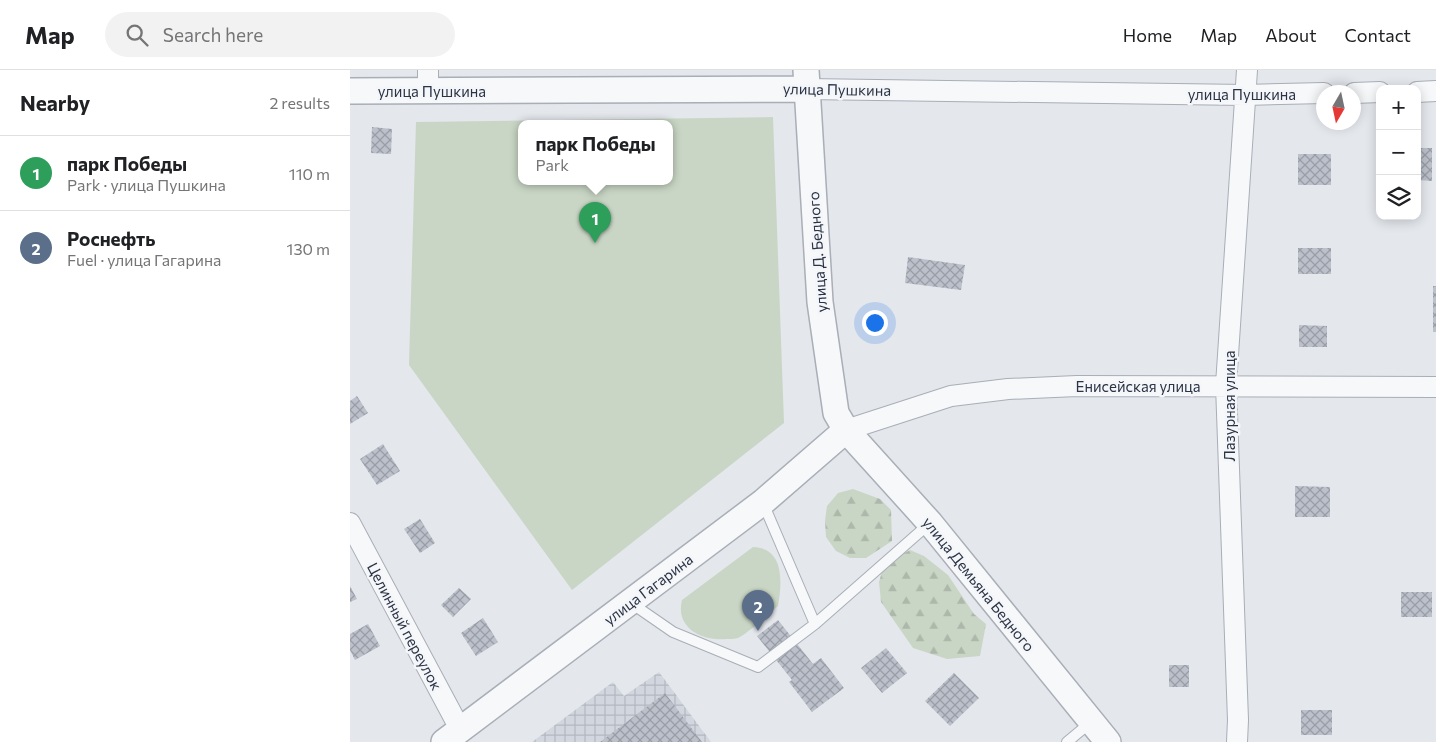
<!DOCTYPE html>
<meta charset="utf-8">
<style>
:root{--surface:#fff;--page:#f2f2f2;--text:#202124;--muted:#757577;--line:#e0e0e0;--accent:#b45309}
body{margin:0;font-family:Commissioner,sans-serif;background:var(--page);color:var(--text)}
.controls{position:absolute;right:15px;top:15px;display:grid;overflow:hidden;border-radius:10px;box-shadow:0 2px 12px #0003}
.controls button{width:45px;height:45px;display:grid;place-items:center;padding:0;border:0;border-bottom:1px solid var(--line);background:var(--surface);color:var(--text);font:25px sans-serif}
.compass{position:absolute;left:966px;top:15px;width:45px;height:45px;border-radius:50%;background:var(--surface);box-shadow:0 2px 12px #0003;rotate:189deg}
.you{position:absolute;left:524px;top:252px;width:18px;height:18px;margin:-12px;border:4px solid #fff;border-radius:50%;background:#1a73e8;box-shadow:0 0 0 8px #1a73e833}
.badge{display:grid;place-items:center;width:32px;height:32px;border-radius:50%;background:var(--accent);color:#fff;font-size:16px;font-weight:700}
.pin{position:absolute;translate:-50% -41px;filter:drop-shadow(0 1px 2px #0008)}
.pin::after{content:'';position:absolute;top:26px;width:18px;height:15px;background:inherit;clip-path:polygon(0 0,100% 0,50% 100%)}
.popup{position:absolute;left:168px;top:50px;width:155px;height:65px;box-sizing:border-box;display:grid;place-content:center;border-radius:10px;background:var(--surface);filter:drop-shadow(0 1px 4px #0005);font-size:16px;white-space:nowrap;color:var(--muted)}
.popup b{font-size:19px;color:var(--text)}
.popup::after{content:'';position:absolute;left:50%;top:100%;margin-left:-10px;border:10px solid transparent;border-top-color:var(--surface)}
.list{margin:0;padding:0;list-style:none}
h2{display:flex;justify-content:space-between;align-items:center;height:65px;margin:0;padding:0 20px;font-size:21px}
h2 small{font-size:16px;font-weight:400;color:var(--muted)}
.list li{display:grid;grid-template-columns:32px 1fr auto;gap:15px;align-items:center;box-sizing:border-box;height:75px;padding:0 20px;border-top:1px solid var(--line)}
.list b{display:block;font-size:19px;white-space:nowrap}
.list p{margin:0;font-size:16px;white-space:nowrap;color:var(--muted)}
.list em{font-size:16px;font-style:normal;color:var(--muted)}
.icon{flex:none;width:28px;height:28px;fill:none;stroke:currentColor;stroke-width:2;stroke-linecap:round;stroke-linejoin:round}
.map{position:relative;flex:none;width:1086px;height:672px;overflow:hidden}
header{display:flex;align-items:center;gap:30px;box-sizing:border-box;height:70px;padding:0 25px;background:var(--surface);border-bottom:1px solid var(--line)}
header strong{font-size:24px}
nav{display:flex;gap:28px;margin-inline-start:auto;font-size:18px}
.search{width:350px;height:45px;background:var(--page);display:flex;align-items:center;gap:12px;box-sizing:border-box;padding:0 18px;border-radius:28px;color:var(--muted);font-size:19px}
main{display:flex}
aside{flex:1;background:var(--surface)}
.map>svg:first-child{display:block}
.industrial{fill:url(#industrial-grid)}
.green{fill:#c9d6c5;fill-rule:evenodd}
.forest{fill:url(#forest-firs)}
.building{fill:url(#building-cross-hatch)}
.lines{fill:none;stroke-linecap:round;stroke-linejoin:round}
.service-casing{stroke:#a9aeb7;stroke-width:12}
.minor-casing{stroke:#a9aeb7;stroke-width:22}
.tertiary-casing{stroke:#a9aeb7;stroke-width:28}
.service{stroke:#f7f8fa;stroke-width:10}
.minor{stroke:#f7f8fa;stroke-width:20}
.tertiary{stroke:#f7f8fa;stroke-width:25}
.labels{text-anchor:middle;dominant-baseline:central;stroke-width:5;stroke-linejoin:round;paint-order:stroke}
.street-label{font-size:15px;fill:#2b3445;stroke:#f4f6f9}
</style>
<header>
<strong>Map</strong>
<div class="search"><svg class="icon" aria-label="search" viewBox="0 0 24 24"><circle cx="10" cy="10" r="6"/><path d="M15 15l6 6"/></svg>Search here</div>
<nav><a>Home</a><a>Map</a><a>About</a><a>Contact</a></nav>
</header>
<main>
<aside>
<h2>Nearby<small>2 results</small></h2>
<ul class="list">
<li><span class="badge" style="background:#2e9e5b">1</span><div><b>парк Победы</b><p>Park · улица Пушкина</p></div><em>110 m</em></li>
<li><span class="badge" style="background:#5c6f8a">2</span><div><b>Роснефть</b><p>Fuel · улица Гагарина</p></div><em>130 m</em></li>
</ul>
</aside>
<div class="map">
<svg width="1086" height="672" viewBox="0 0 1086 672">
<defs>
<pattern id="industrial-grid" width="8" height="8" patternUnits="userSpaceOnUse" patternTransform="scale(1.25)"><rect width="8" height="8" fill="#d2d6de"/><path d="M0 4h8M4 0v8" fill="none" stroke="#b4b8c0"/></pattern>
<pattern id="forest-firs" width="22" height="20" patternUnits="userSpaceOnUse" patternTransform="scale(1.25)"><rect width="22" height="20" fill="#c9d6c5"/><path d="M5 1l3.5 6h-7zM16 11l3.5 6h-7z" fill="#adb8ab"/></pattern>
<pattern id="building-cross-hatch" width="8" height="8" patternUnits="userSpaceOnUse" patternTransform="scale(1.25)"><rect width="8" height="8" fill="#bbc0ca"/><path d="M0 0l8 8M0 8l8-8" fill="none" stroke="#989da6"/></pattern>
</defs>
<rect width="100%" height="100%" fill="#e4e7ec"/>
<path class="industrial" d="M309,602L361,672H182L263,612L274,626Z"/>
<path class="green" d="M423,47L434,353L222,520L59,295L66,52ZM171,54H319V112H171Z
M403,477C435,478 432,513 428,536C417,545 401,561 388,568C385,569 380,569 376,569C352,571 325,558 332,530Z"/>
<path class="forest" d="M503,419L530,429L541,440L542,471L516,488H500L486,481L476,467L475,451L477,436L488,423Z
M560,480L574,486L598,505L624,544L636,554L630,586L597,589L563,578L531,532L529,512L534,495Z"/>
<path class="building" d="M22,57L42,59L41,84L21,83Z
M1067,78H1082V111L1067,110Z
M948,84H981V115H948Z
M948,178H981V204H948Z
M558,187L615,195L611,220L555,213Z
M1083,216H1086V262H1083Z
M949,255L977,256V277H949Z
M7,326L18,343L0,354V331Z
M33,374L50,401L27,415L10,389Z
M945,416L980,417V447H945Z
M70,449L85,473L70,483L54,459Z
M0,516L7,529L0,532Z
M109,518L121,529L103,547L91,535Z
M1051,522H1082V547H1051Z
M133,548L148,572L126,586L111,563Z
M428,550L463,594L471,588L494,618L462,642L439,612L442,610L407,566Z
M18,554L30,576L5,590L0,580V564Z
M536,578L557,603L532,623L511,598Z
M819,595H839V617H819Z
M604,603L629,628L600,656L575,631Z
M315,623L352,672H250Z
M951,640H982V665H951Z"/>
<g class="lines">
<g class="service-casing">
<path id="service" d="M281,533L323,562L408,597L465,554L413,433
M465,554L580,453
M717,672L741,652"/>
</g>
<g class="minor-casing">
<path id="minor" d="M456,19L895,25L974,23
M78,21V0
M1067,22L1086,21
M1004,23L1030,22
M496,360L601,326L658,319L727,316L1086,317
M0,453L110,659
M887,672L888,650L876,315L897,0"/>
</g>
<g class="tertiary-casing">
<path id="tertiary" d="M456,0L470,232L486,343L496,360L580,453L758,672
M0,21L456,19
M94,672L413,432L496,360"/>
</g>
<use href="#service" class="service"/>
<use href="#minor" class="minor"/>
<use href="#tertiary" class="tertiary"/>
</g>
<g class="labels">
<g class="street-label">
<text transform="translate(487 19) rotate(1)">улица Пушкина</text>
<text x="82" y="21">улица Пушкина</text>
<text x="892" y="24">улица Пушкина</text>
<text transform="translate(467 182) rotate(-94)">улица Д. Бедного</text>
<text x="788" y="316">Енисейская улица</text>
<text transform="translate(879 336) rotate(-90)">Лазурная улица</text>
<text transform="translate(629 514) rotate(51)">улица Демьяна Бедного</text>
<text transform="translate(298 519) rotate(-37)">улица Гагарина</text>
<text transform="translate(55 556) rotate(62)">Целинный переулок</text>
</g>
</g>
</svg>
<div class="controls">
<button>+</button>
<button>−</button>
<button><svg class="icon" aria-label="layers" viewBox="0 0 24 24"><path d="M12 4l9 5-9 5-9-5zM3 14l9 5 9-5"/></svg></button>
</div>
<svg class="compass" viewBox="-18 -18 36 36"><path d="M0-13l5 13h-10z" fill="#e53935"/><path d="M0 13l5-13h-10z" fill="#757577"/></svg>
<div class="you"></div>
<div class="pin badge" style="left:245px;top:173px;background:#2e9e5b">1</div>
<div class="popup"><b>парк Победы</b>Park</div>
<div class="pin badge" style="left:408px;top:561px;background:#5c6f8a">2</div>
</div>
</main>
